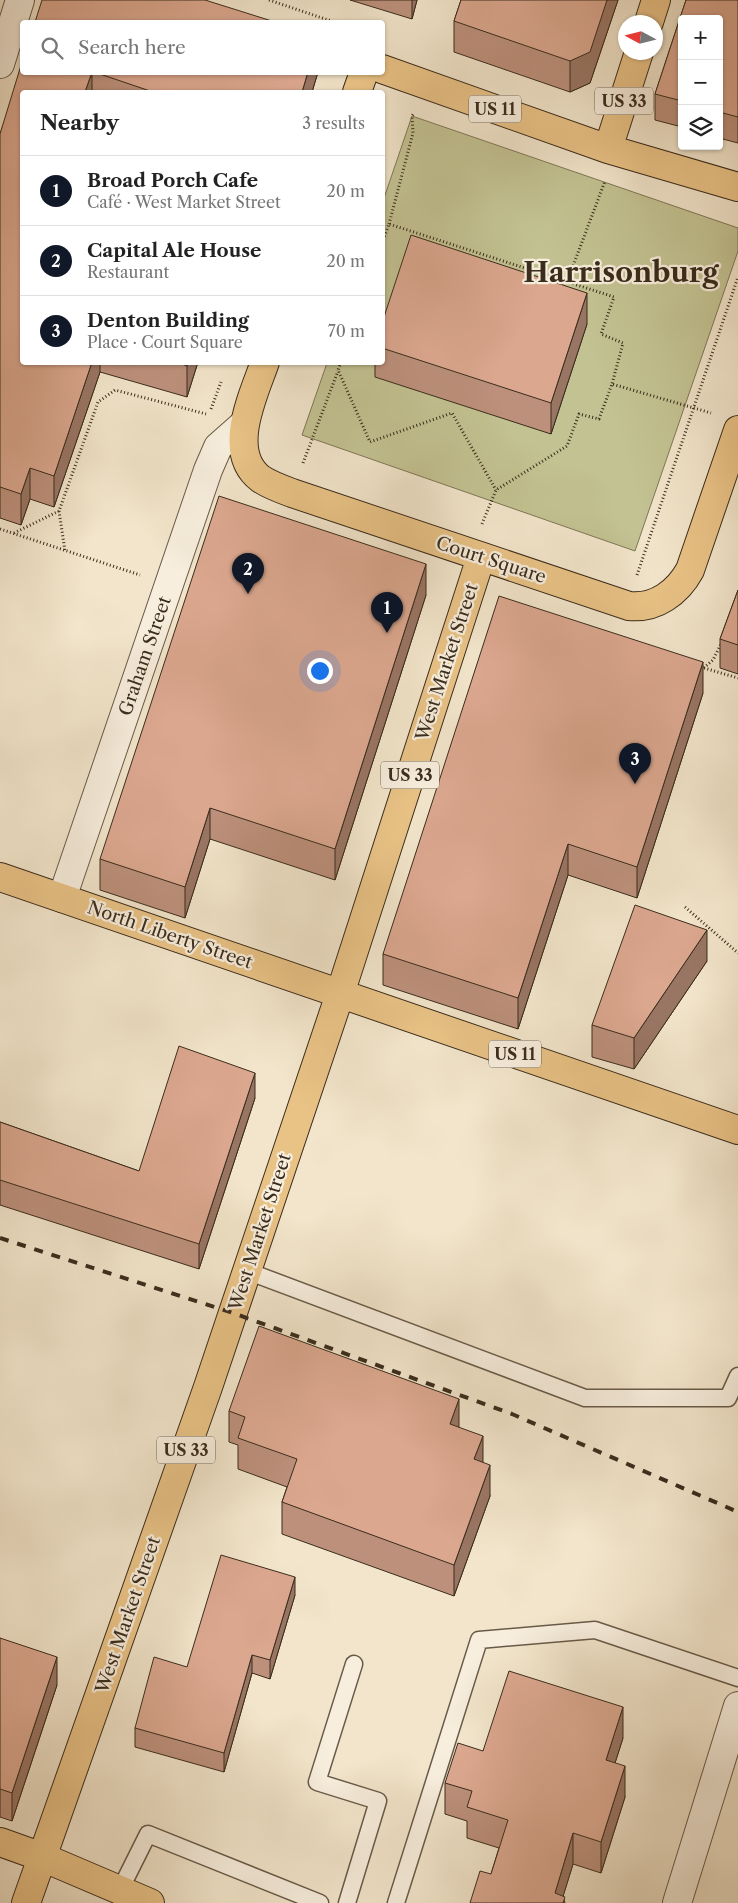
<!DOCTYPE html>
<meta charset="utf-8">
<style>
:root{--surface:#fff;--page:#f6f6f6;--text:#222;--muted:#767676;--line:#e0e0e0;--accent:#111827}
body{margin:0;font-family:"Libre Caslon Text",serif;background:var(--page);color:var(--text)}
.controls{position:absolute;right:15px;top:15px;display:grid;overflow:hidden;border-radius:5px;box-shadow:0 1px 4px #0004}
.controls button{width:45px;height:45px;display:grid;place-items:center;padding:0;border:0;border-bottom:1px solid var(--line);background:var(--surface);color:var(--text);font:25px sans-serif}
.compass{position:absolute;left:618px;top:15px;width:45px;height:45px;border-radius:50%;background:var(--surface);box-shadow:0 1px 4px #0004;rotate:277deg}
.you{position:absolute;left:319px;top:670px;width:18px;height:18px;margin:-12px;border:4px solid #fff;border-radius:50%;background:#1a73e8;box-shadow:0 0 0 8px #1a73e833}
.badge{display:grid;place-items:center;width:32px;height:32px;border-radius:50%;background:var(--accent);color:#fff;font-size:16px;font-weight:700}
.pin{position:absolute;translate:-50% -41px;filter:drop-shadow(0 1px 2px #0008)}
.pin::after{content:'';position:absolute;top:26px;width:18px;height:15px;background:inherit;clip-path:polygon(0 0,100% 0,50% 100%)}
.list{margin:0;padding:0;list-style:none}
h2{display:flex;justify-content:space-between;align-items:center;height:65px;margin:0;padding:0 20px;font-size:21px}
h2 small{font-size:16px;font-weight:400;color:var(--muted)}
.list li{display:grid;grid-template-columns:32px 1fr auto;gap:15px;align-items:center;box-sizing:border-box;height:70px;padding:0 20px;border-top:1px solid var(--line)}
.list b{display:block;font-size:19px;white-space:nowrap}
.list p{margin:0;font-size:16px;white-space:nowrap;color:var(--muted)}
.list em{font-size:16px;font-style:normal;color:var(--muted)}
.icon{flex:none;width:28px;height:28px;fill:none;stroke:currentColor;stroke-width:2;stroke-linecap:round;stroke-linejoin:round}
.map{position:relative;flex:none;width:738px;height:1903px;overflow:hidden}
.search{position:absolute;background:var(--surface);box-shadow:0 1px 4px #0004;left:20px;top:20px;width:365px;height:55px;display:flex;align-items:center;gap:12px;box-sizing:border-box;padding:0 18px;border-radius:5px;color:var(--muted);font-size:19px}
.panel{position:absolute;background:var(--surface);box-shadow:0 1px 4px #0004;left:20px;top:90px;width:365px;height:275px;border-radius:5px}
.map>svg:first-child{display:block}
.green{fill:#c3c292;stroke:#7e7757}
.lines{fill:none;stroke-linecap:round;stroke-linejoin:round}
.lane-casing{stroke:#685a48;stroke-width:19}
.street-casing{stroke:#685a48;stroke-width:30}
.primary-casing{stroke:#3a2c1c;stroke-width:30}
.path{stroke:#3a2c1c;stroke-width:3;stroke-dasharray:1 2.5;stroke-linecap:butt}
.lane{stroke:#f7eedd;stroke-width:16}
.street{stroke:#f7eedd;stroke-width:28}
.primary{stroke:#e9c286;stroke-width:28}
.rail{stroke:#3a2c1c;stroke-width:4;stroke-dasharray:9 9;stroke-linecap:butt}
.wall{fill:#bc907b;stroke:#3a2c1c}
.shaded-wall{fill:#997564;stroke:#3a2c1c}
.building{fill:#dba78f;stroke:#3a2c1c}
.labels{text-anchor:middle;dominant-baseline:central;stroke-width:4.5;stroke-linejoin:round;paint-order:stroke}
.shield{fill:#f7eedd;stroke:#736656;stroke-width:1}
.shield-label{font-size:16px;font-weight:bold;fill:#3a2c1c}
.street-label{font-size:18px;fill:#3a2c1c;stroke:#f7eedd}
.town-label{font-size:28px;font-weight:bold;fill:#3a2c1c;stroke:#f7eedd}
</style>
<div class="map">
<svg width="738" height="1903" viewBox="0 0 738 1903">
<rect width="100%" height="100%" fill="#f2e5cb"/>
<filter id="stains"><feTurbulence type="fractalNoise" baseFrequency=".004" numOctaves="4"/><feColorMatrix values="0 0 0 0 .2 0 0 0 0 .09 0 0 0 0 .02 0 0 0 .5 -.17"/></filter>
<radialGradient id="worn" r=".72"><stop offset=".6" stop-color="#630" stop-opacity="0"/><stop offset="1" stop-color="#630" stop-opacity=".3"/></radialGradient>
<path class="green" d="M412,116L738,228V251L635,551L302,435L327,363L382,362L383,201Z"/>
<g class="lines">
<g class="lane-casing">
<path id="lane" d="M247,1271L585,1398H728L738,1376
M120,1890L148,1834L320,1903
M347,1903L378,1801L317,1782L354,1664
M396,1903L479,1640L595,1630L738,1678"/>
</g>
<g class="street-casing">
<path id="street" d="M0,64L20,0
M62,898L208,470L218,447L244,424
M677,1903L738,1706"/>
</g>
<g class="primary-casing">
<path id="primary" d="M649,22L656,0
M382,69L608,149L738,187
M357,92L364,72
M608,149L639,52
M265,362C254,394 225,452 261,479C270,485 281,489 292,493L629,606C656,609 678,592 690,570L738,430
M0,877L738,1130
M0,1842L42,1857L150,1903
M26,1903L208,1387L340,994L481,557"/>
</g>
<path class="path" d="M269,0L334,22
M389,224L413,133L412,116L414,113
M382,243L389,224L614,297L601,334L623,343L612,384
M567,282L605,181
M341,362L338,370L370,442L452,413L496,490
M211,409L221,382
M303,463L338,371
M59,511L65,551
M482,524L496,490L567,446L579,414L599,419L612,384L711,413
M0,529L140,575
M14,533L59,511L98,402L115,390L206,414
M637,575L738,277
M704,668L738,678
M701,670L713,660L721,644
M685,907L738,953"/>
<use href="#lane" class="lane"/>
<use href="#street" class="street"/>
<use href="#primary" class="primary"/>
<path class="rail" d="M0,1238L233,1313L512,1414L738,1512"/>
</g>
<path class="wall" d="M350,0H417L412,19Z
M461,0H618L590,83L570,92L454,52V21Z
M686,0H738V143L719,138V19H682V127L655,120V94Z
M22,72H318L312,92H22V362H198L187,397L100,372L54,507L30,499L21,525L0,518V134Z
M382,323L587,324L551,434L375,377V362H382Z
M738,590V674L720,668V639Z
M426,595L335,880L210,839L185,918L100,890V859Z
M703,693L637,898L568,875L518,1029L383,985V954Z
M707,961L634,1069L592,1057V1025Z
M255,1098L199,1269L0,1205V1122L139,1171Z
M229,1411L459,1427L483,1463L490,1496L454,1596L282,1534V1502L287,1487L238,1469V1445L229,1442Z
M295,1595L270,1679L252,1673L224,1772L135,1747V1728L187,1667Z
M0,1638L57,1685L12,1821L0,1817Z
M623,1738L615,1763L625,1797L601,1873L573,1864L563,1896L565,1903L491,1874L499,1848L467,1838V1821L445,1814V1783L483,1751Z"/>
<path class="shaded-wall" d="M412,0H417L412,19Z
M607,0H618L590,83L570,92V61Z
M92,72V92H85Z
M308,72H318L312,92H302Z
M587,293V324L551,434V403Z
M92,362H100V372L54,507V476Z
M188,362H198L187,397V366Z
M30,468V499L21,525V494Z
M426,564V595L335,880V849Z
M703,662V693L637,898V867Z
M210,808V839L185,918V887Z
M568,844V875L518,1029V998Z
M707,930V961L634,1069V1038Z
M255,1073V1098L199,1269V1244Z
M459,1399V1430L450,1424Z
M483,1436V1467L474,1459Z
M490,1465V1496L454,1596V1565Z
M295,1577V1595L270,1679V1660Z
M252,1655V1673L224,1772V1753Z
M57,1657V1685L12,1821V1793Z
M623,1707V1738L606,1791V1760Z
M625,1766V1797L601,1873V1842Z
M573,1833V1864L561,1903L555,1893Z"/>
<path class="building" d="M42,0H205L275,22H35Z
M461,0H607L590,52L570,61L454,21Z
M686,0H738V117L719,112V19H682V101L655,94Z
M22,62V72H92L85,92H22V362H92L54,476L30,468L21,494L0,487V134Z
M94,72H308L302,92H153Z
M411,235L587,293L551,403L382,348V323Z
M177,362H188L187,366Z
M219,496L426,564L335,849L210,808L185,887L100,859Z
M738,590V645L720,639Z
M499,596L703,662L637,867L568,844L518,998L383,954Z
M635,905L707,930L634,1038L592,1025Z
M179,1046L255,1073L199,1244L0,1180V1122L139,1171Z
M259,1326L459,1399L450,1424L483,1436L474,1459L490,1465L454,1565L282,1502L297,1459L238,1438L245,1417L229,1411Z
M221,1555L295,1577L270,1660L252,1655L224,1753L135,1728L154,1657L187,1667Z
M0,1638L57,1657L12,1793L0,1789Z
M509,1671L623,1707L606,1760L625,1766L601,1842L573,1833L555,1893L565,1897L563,1903H470L480,1871L491,1874L508,1820L467,1807L472,1791L445,1783L458,1743L483,1751Z"/>
<g class="labels">
<g class="shield">
<rect x="595" y="87.5" width="58" height="27" rx="4"/>
<rect x="469" y="95.5" width="52" height="27" rx="4"/>
<rect x="381" y="761.5" width="58" height="27" rx="4"/>
<rect x="489" y="1040.5" width="52" height="27" rx="4"/>
<rect x="157" y="1436.5" width="58" height="27" rx="4"/>
</g>
<g class="shield-label">
<text x="624" y="101">US 33</text>
<text x="495" y="109">US 11</text>
<text x="410" y="775">US 33</text>
<text x="515" y="1054">US 11</text>
<text x="186" y="1450">US 33</text>
</g>
<g class="street-label">
<text transform="translate(491 560) rotate(18)">Court Square</text>
<text transform="translate(145 656) rotate(-71)">Graham Street</text>
<text transform="translate(447 662) rotate(-72)">West Market Street</text>
<text transform="translate(170 935) rotate(19)">North Liberty Street</text>
<text transform="translate(260 1232) rotate(-72)">West Market Street</text>
<text transform="translate(128 1615) rotate(-71)">West Market Street</text>
</g>
<g class="town-label">
<text x="621" y="272">Harrisonburg</text>
</g>
</g>
<rect width="100%" height="100%" filter="url(#stains)"/>
<rect width="100%" height="100%" fill="url(#worn)"/>
</svg>
<div class="controls">
<button>+</button>
<button>−</button>
<button><svg class="icon" aria-label="layers" viewBox="0 0 24 24"><path d="M12 4l9 5-9 5-9-5zM3 14l9 5 9-5"/></svg></button>
</div>
<svg class="compass" viewBox="-18 -18 36 36"><path d="M0-13l5 13h-10z" fill="#e53935"/><path d="M0 13l5-13h-10z" fill="#767676"/></svg>
<div class="you"></div>
<div class="pin badge" style="left:387px;top:633px">1</div>
<div class="pin badge" style="left:248px;top:594px">2</div>
<div class="pin badge" style="left:635px;top:784px">3</div>
<div class="search"><svg class="icon" aria-label="search" viewBox="0 0 24 24"><circle cx="10" cy="10" r="6"/><path d="M15 15l6 6"/></svg>Search here</div>
<section class="panel">
<h2>Nearby<small>3 results</small></h2>
<ul class="list">
<li><span class="badge">1</span><div><b>Broad Porch Cafe</b><p>Café · West Market Street</p></div><em>20 m</em></li>
<li><span class="badge">2</span><div><b>Capital Ale House</b><p>Restaurant</p></div><em>20 m</em></li>
<li><span class="badge">3</span><div><b>Denton Building</b><p>Place · Court Square</p></div><em>70 m</em></li>
</ul>
</section>
</div>
